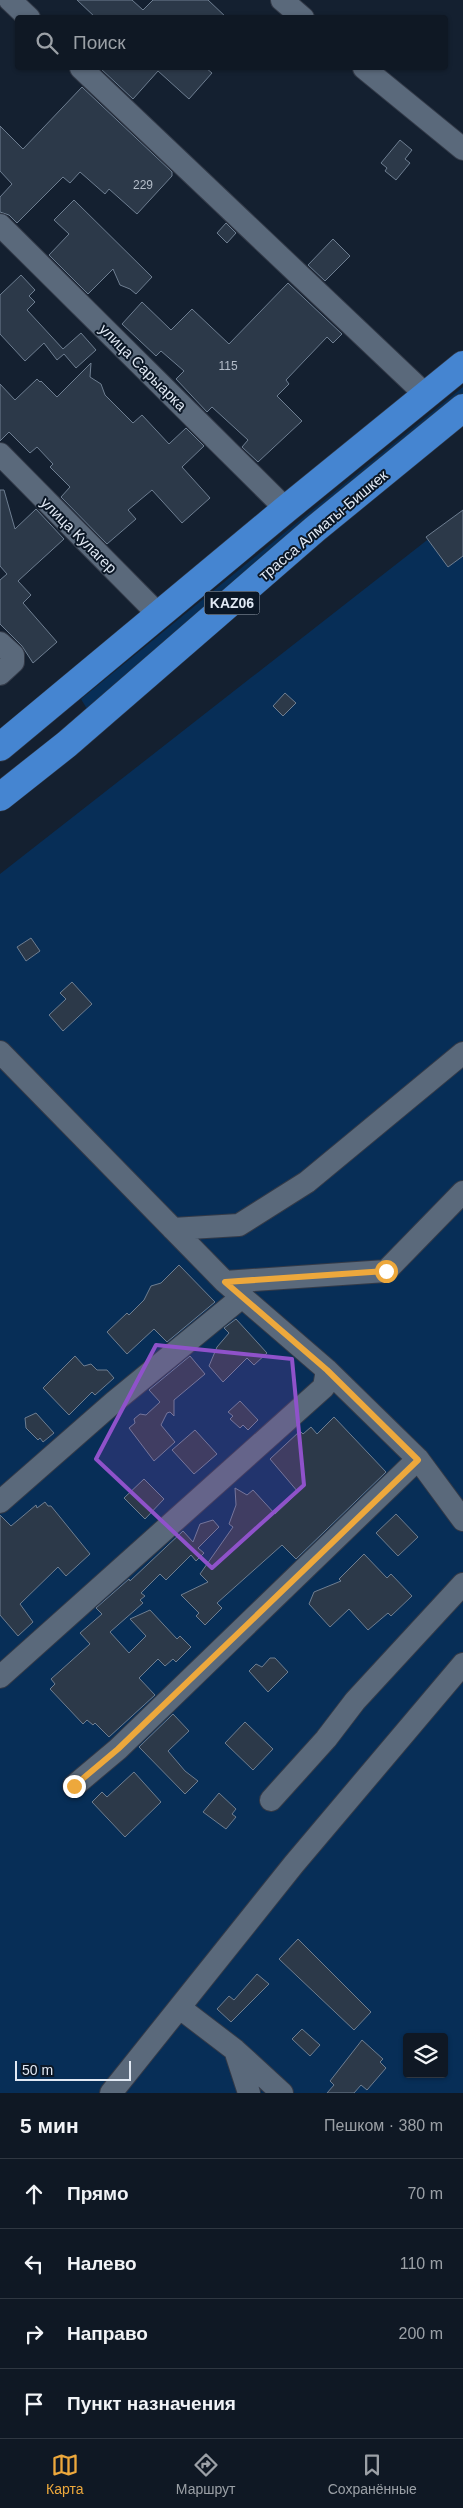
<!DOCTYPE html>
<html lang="ru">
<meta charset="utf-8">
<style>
:root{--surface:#0f1824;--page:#18212c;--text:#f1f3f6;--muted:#9ba0a6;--line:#2f3741;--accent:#eda83c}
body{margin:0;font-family:Helvetica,sans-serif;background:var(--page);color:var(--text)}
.controls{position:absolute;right:15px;bottom:15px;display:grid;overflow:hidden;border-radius:5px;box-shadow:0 1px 4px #0004}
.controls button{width:45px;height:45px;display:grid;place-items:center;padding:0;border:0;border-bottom:1px solid var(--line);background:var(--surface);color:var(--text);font:25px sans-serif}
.scale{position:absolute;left:15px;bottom:12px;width:116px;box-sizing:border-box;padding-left:5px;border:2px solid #e1e9f4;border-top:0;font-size:14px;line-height:18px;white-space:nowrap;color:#e1e9f4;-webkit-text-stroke:4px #0b1726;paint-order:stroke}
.stop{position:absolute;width:15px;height:15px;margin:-11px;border:4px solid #eda83c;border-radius:50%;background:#fff}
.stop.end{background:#eda83c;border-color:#fff;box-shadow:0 1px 5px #0008}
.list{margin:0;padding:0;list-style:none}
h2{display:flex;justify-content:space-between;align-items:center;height:65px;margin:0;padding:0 20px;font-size:21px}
h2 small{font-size:16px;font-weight:400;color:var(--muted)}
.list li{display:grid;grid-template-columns:32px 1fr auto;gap:15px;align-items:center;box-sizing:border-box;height:70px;padding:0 20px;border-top:1px solid var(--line)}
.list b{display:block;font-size:19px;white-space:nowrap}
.list em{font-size:16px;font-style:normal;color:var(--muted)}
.icon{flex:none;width:28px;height:28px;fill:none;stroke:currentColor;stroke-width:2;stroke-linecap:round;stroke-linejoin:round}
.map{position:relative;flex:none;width:463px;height:2093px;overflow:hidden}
.search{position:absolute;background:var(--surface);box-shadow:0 1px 4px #0004;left:15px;right:15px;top:15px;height:55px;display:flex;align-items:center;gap:12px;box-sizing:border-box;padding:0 18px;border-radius:5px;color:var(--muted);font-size:19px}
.sheet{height:345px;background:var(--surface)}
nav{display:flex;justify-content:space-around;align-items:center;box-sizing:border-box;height:70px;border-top:1px solid var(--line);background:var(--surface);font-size:14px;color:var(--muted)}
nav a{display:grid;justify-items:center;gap:2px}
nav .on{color:var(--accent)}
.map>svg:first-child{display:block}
.green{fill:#072e57;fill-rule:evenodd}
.building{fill:#2c3949;stroke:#6e7e91}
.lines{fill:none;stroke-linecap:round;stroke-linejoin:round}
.minor-casing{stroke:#333a48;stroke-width:24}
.highway-casing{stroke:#333a48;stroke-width:29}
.minor{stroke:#5a697b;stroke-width:22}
.highway{stroke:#4585d1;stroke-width:28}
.route{stroke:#eda83c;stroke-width:6}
.marked{fill:#8f52ca;fill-opacity:0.2;stroke:#8f52ca;stroke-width:4;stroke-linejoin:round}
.labels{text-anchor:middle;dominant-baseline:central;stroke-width:4;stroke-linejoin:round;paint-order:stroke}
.number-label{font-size:12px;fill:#b4bdc9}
.shield{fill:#0b1726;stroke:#a1aab6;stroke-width:1}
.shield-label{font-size:14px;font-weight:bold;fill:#e1e9f4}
.street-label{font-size:15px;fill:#e1e9f4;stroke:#0b1726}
</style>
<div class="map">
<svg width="463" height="2093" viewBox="0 0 463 2093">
<rect width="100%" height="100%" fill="#142030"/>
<path class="green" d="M463,387V399L87,709L81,699Z
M463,512V2093H0V874ZM407,2037H444V2074H407Z"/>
<path class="building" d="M77,0H132L143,10L153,0H208L227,18H96Z
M100,68H206L212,73L189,99L158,71L133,99Z
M82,87L172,172V176L137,214L109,189L105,194L80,172L70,183L63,177L17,223L9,215L0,212V197L12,184L0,171V126L23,149Z
M400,140L412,150L405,159L410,163L396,180L385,171L387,168L381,163Z
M74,200L152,277L136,294L130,289L120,285L113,269L88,294L49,255L69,234L54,220Z
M226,223L236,233L227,243L217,233Z
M333,239L350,256L325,281L308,265Z
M21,275L35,290L29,296L35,302L27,310L63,349L81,333L96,350L76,368L64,354L57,360L44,343L25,361L0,334V295Z
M288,283L342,334L333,343L327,337L286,380L289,384L277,396L302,421L258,462L242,447L248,440L212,407L207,412L176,379L184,371L161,351L156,356L122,324L142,302L171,330L192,309L229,344Z
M91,363L90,377L101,384L105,395L133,423L142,415L169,444L186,428L204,446L182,467L210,498L182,523L152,490L128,510L136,519L107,544L61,497L70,487L50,467L53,464L37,447L30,453L9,432L0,441V384L15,400L37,379L40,382L41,381L57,397Z
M0,490H4L15,529L36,509L64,539L18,581L31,595L23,603L57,642L33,663L22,646L0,624V580L7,574L0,566Z
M463,510V556L448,567L426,537Z
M285,693L296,703L283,716L273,706Z
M31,938L40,951L26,961L17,947Z
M72,982L92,1004L63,1031L49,1015L66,999L60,993Z
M179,1265L215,1302L167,1342L154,1329L127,1354L107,1332L127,1313L129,1315L144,1300L151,1286L161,1283Z
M236,1319L267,1353L254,1365L247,1358L223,1382L209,1366L217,1347L229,1333L224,1328Z
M75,1356L84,1366L91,1364L97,1370H107L114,1378L95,1395L92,1392L69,1415L43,1388Z
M190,1356L205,1374L174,1400V1416L170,1412L167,1413L161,1425L175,1442L154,1461L129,1428L135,1423L134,1419L140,1414L146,1415L160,1402L149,1390Z
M240,1401L258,1420L248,1430L243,1425L240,1428L230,1419L233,1416L228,1412Z
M36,1413L54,1433L43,1442L40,1438L38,1440L26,1428L25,1418Z
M334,1417L386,1472L296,1559L282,1545L217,1603L222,1608L205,1625L196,1616L199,1613L181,1595L208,1582L200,1574L233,1527L229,1524L236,1505L235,1488L247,1495L253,1490L275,1514L298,1492L270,1459L300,1431L303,1434L311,1427L317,1434Z
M195,1430L217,1454L194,1474L172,1450Z
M144,1479L164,1499L145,1519L124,1498Z
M45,1502L48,1506H51L90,1554L66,1576L58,1567L20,1604L33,1622L18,1636L0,1615V1515L11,1526L36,1505L37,1508Z
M396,1514L418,1537L398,1556L376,1533Z
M213,1520L219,1527L198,1548L204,1553L196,1561L191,1555L166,1580L160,1574L141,1593L145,1596L140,1600L143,1603L110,1632L129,1653L146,1636L130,1619L150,1610L177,1639L180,1636L191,1647L176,1662L173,1659L165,1666L158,1659L139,1678L155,1695L109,1737L95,1723L93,1725L87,1720L83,1724L50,1689L55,1684L51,1679L90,1644L80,1633L102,1614L96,1608L129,1579L130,1581L183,1531L193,1542L200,1524Z
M364,1554L387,1578L391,1574L412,1596L391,1616L388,1613L368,1630L349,1609L330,1627L309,1604L314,1592L341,1581L339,1579Z
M270,1658H275L288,1672L268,1692L249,1671L256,1664L262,1667Z
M173,1714L189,1731L168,1751L185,1771L198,1781L185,1794L139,1747Z
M245,1722L273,1749L253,1770L225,1743Z
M134,1772L161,1802L125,1837L92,1802L102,1792L107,1797Z
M219,1793L236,1809L232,1814L236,1817L226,1829L203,1812Z
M298,1939L371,2012L354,2030L279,1959Z
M257,1974L269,1984L231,2022L217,2009L229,1996L234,2000Z
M302,2029L320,2045L310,2056L292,2039Z
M362,2040L383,2059L380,2062L386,2068L367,2090L361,2085L354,2093H327L334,2085L330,2081Z"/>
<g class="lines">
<g class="minor-casing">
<path id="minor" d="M10,0L29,18
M282,0L303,18
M81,68L427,396
M364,68L463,149
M0,225L286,509
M0,454L159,615
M0,643L13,655V662L0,674
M0,1052L225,1282L327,1370L418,1459L463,1520
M173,1229L239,1225L307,1182L463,1053
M225,1282L386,1271L463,1192
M0,1502L114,1402L242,1297
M0,1677L324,1387L327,1370
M74,1786L118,1749L418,1459
M271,1800L326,1739L355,1701L463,1584
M180,2008L235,2050L282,2093
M235,2050L249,2093
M111,2093L294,1864L463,1664"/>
</g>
<g class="highway-casing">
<path id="highway" d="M0,747L286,509L463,365
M0,797L67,744L315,529L463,408"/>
</g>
<use href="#minor" class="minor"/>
<use href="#highway" class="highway"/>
</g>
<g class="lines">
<path class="route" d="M74,1786L118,1749L418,1460L327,1370L225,1282L386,1271"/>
</g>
<path class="marked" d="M156,1345L292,1359L304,1485L212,1568L96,1459Z"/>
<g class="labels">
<g class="number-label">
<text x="143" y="185">229</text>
<text x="228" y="366">115</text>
</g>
<rect class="shield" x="204.5" y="591.5" width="55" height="23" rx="4"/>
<g class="shield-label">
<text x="232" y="603">KАZ06</text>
</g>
<g class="street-label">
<text transform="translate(143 367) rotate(45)">улица Сарыарка</text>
<text transform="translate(323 525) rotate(-40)">трасса Алматы-Бишкек</text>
<text transform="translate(79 535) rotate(45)">улица Кулагер</text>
</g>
</g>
</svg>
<div class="controls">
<button><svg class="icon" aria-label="layers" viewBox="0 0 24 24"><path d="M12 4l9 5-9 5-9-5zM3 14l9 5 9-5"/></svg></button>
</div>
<div class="scale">50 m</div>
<div class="stop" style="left:386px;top:1271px"></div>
<div class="stop end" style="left:74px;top:1786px"></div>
<div class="search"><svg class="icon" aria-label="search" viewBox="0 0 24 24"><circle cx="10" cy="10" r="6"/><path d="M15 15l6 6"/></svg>Поиск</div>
</div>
<section class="sheet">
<h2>5 мин<small>Пешком · 380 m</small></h2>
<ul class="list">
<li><svg class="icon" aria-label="ahead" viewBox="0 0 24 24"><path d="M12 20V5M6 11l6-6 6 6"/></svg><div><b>Прямо</b></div><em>70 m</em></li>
<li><svg class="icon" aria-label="left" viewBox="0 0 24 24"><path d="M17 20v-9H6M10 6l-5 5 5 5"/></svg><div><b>Налево</b></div><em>110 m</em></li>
<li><svg class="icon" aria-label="right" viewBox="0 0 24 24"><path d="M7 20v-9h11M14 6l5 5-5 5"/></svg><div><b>Направо</b></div><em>200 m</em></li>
<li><svg class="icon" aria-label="arrive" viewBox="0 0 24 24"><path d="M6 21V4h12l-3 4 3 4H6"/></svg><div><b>Пункт назначения</b></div></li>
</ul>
</section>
<nav>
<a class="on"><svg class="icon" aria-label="map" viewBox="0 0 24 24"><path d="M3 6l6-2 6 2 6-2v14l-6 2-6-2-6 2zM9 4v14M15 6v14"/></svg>Карта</a>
<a><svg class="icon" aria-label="directions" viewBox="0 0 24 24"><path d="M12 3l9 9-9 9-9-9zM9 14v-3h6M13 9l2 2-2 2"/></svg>Маршрут</a>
<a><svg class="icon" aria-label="saved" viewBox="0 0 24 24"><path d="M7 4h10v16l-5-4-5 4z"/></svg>Сохранённые</a>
</nav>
